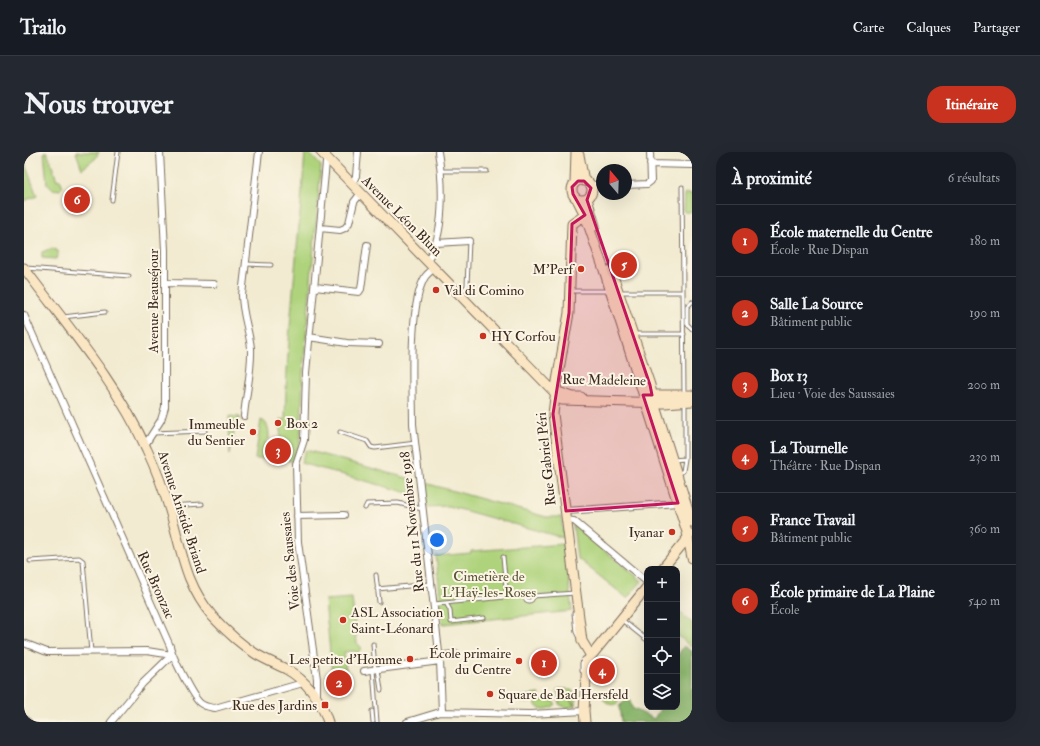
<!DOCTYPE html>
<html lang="fr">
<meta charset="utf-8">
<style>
:root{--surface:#171b24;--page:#242831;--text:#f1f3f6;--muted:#9ea1a6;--line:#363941;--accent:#c8321e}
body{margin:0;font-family:"IM FELL Double Pica",serif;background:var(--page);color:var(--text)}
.controls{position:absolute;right:12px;bottom:12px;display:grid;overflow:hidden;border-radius:8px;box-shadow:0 4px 16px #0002}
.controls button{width:36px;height:36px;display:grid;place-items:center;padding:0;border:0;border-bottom:1px solid var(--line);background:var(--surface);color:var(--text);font:20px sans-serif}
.compass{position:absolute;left:572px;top:12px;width:36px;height:36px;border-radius:50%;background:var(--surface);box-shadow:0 4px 16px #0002;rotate:341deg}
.you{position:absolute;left:413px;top:388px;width:14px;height:14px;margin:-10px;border:3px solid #fff;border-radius:50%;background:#1a73e8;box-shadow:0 0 0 6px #1a73e833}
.badge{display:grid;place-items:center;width:26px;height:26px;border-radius:50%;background:var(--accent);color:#fff;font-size:13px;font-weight:700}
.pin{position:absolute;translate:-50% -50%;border:2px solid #fff;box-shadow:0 1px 4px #0006}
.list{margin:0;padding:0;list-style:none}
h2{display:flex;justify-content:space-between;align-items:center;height:52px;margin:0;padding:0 16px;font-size:17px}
h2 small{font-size:13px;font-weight:400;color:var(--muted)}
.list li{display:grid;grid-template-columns:26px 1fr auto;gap:12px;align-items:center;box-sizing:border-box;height:72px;padding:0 16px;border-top:1px solid var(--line)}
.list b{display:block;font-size:15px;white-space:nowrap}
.list p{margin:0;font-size:13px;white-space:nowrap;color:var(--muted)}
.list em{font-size:13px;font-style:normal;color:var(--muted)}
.icon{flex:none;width:22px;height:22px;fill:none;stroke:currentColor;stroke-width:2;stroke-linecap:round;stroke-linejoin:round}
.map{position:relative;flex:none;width:668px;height:570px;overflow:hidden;border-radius:16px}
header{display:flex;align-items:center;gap:24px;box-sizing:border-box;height:56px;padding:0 20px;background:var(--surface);border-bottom:1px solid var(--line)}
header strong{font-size:19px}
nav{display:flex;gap:22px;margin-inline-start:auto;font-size:14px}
.intro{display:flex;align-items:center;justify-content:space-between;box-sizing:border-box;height:96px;padding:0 24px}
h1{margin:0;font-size:28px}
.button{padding:10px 18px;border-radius:16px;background:var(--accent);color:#fff;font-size:14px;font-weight:700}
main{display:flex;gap:24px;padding:0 24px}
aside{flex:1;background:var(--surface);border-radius:16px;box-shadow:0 4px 16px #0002}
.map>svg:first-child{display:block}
.green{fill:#aed37c;stroke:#747e4d}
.forest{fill:#8ab56c;stroke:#627045}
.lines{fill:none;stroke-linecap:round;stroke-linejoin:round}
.lane-casing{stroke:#7b6e5d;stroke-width:5}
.street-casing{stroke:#7b6e5d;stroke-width:8}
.secondary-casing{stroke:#7b6e5d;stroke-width:11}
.lane{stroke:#fff;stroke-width:3}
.street{stroke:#fff;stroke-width:6}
.secondary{stroke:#fbe6c4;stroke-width:9}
.marked{fill:#c2185b;fill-opacity:0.2;stroke:#c2185b;stroke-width:3;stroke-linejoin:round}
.poi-dot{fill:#c8321e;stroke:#fcf5e5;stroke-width:1.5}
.labels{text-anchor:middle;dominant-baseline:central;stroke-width:4;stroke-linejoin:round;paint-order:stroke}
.street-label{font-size:14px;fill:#3b2a1e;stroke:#fcf5e5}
.poi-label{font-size:14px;fill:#3b2a1e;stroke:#fcf5e5;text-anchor:end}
.park-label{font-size:14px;fill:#585436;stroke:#fcf5e5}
</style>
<header>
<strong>Trailo</strong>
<nav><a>Carte</a><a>Calques</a><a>Partager</a></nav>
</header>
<div class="intro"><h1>Nous trouver</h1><a class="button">Itinéraire</a></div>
<main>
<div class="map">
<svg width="668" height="570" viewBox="0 0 668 570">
<rect width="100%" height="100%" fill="#fcf5e5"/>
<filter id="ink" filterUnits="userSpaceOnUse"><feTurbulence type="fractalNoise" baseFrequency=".025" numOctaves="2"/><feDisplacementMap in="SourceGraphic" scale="8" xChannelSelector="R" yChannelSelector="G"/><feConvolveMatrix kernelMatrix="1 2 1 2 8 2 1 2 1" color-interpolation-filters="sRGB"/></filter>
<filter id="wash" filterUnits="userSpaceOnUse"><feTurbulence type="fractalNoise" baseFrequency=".012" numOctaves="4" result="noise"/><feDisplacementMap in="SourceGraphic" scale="16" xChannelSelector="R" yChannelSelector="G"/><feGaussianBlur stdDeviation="0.9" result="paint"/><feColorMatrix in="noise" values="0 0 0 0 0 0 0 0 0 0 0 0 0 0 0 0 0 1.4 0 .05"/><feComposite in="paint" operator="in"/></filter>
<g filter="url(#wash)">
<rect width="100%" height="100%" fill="#f2ebd1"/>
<path class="green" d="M20,0H23L33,28L36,27L39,35L36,38L28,37L23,32Z
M52,0H75L71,7L58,17Z
M281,0H284L297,14L279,220L277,280L276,290L269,310L261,307H250V305H257L256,267L261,268C263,178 275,89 281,0Z
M0,9L13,44L0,49Z
M661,41H668V60H660Z
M29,96L34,100L32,107L18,106V100Z
M205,264L216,265V267L212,269L206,303Z
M237,268C245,271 245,279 245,287L241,291V302L246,307H231Z
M282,298L390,328L392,343L277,311Z
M401,331L522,365H537L540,386L424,354L403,355Z
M549,373L618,429L603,446L553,406Z
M540,392L548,459L419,472L412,404L447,401V399Z
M328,446L333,491L338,496L333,501L331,499L320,500L322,519L308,521L301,448Z
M653,458L668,471V495L653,483Z
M534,537C543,537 551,536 553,547L551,553L545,546L550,554L543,556L535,552Z
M587,539L591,541L595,549L592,553L585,552L579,547L581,542Z
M516,542C510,553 498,553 490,545Z
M527,548L532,552C526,558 517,559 511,553L514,549Z"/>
<path class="forest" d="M660,494L668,499V570H597L595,554L605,546L608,556L630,567L637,555H653V504Z"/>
</g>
<g filter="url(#ink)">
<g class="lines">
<g class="lane-casing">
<path id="lane" d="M417,19H463
M658,35L660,242
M88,48L94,0
M221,112L247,113
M2,116L105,124
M548,139H584
M597,140H659
M436,142L443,134L445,89
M668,150L663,155V172L668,177
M39,165L81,160
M610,182H660
M316,280L343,289L347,295L351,296L392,291
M129,281L181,279
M649,308L661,307
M655,322L659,319L661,307V250
M146,354L178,352
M341,356L343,352L374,351L398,357
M479,405L483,445
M6,409L55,406L59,409L67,500
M352,423L355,450
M353,437L407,432
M501 445a4 4 0 1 1 8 0a4 4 0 1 1-8 0Z
M509,444L551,441
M422,451L426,458L427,470L460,466
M410,452L501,443
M550,461L552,480L554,484
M598,468L623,488
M349,492L351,517
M416,502L433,500
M354,517L357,538
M349,518L353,570
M558,519V511L560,507
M348,559L349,570"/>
</g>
<g class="street-casing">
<path id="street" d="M626,12L668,13
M328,32L332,24L334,0
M566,33H578
M602,33L623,32L627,29L626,0
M296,76L316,78L321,76L325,71L330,50L337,41
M412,91L445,89
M402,109C422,87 419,28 414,0
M410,116C407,119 403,122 401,125C384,153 389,238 389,272L416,509L418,560
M144,131L190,132
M291,135L335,140L337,137L343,93
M0,163L146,494C148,504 168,544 176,551C181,555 185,555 191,556L279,531
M285,185L323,191L355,192
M220,264C222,241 228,218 227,196C225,178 218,161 218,143L235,0
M121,293L137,268L141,255V98L136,0
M542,359L654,351
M273,364L320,363
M542,368L550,369L623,430
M0,491L23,500L123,499L148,503
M340,519L416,509
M293,546V527L274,390L272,312L280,288L282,221L303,0
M0,567L4,570
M87,570L119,531L148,503
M383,570L416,560L507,562L560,559"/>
</g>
<g class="secondary-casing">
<path id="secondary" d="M297,0L538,248L641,251L668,249
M555,3L560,29
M548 38a10 10 0 1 1 20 0a10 10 0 1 1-20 0Z
M551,31L552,0
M553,47L561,63L580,118L663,380L668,406
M563,47L571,74
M561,63L548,72L545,161L533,229L529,262L558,489L567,504
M0,116C43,174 93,231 123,298C134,321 142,344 149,369C159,406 163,434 189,465C202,479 216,492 232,502C242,508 252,512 262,517C282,528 297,548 304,570
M587,118L626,233L630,250L668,370
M531,239L549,245H557
M624,243H667
M638,417L666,383
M561,570L560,559L563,509L623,435"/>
</g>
<use href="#lane" class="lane"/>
<use href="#street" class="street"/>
<use href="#secondary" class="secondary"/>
</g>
</g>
<path class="marked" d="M554,29H560L567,36L563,48L626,233L628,243H619L654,351L542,359L529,262L545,161L548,72L561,63L549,42L548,35Z"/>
<g class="poi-dot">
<circle cx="557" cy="117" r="4"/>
<circle cx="412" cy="138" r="4"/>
<circle cx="459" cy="184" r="4"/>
<circle cx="254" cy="271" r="4"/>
<circle cx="229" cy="280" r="4"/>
<circle cx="648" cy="380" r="4"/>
<circle cx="319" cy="468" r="4"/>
<circle cx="386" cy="507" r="4"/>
<circle cx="495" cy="509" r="4"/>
<circle cx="466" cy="542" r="4"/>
<rect x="297" y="549" width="8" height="8" rx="2"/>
</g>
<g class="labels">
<g class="street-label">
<text transform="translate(378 64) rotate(45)">Avenue Léon Blum</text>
<text transform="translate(129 149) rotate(-90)">Avenue Beauséjour</text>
<text transform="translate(580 228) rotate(1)">Rue Madeleine</text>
<text transform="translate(522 307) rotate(-96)">Rue Gabriel Péri</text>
<text transform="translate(158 360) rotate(72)">Avenue Aristide Briand</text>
<text transform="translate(388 370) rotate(-96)">Rue du 11 Novembre 1918</text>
<text transform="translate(266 409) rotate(-96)">Voie des Saussaies</text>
<text transform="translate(132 433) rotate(66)">Rue Bronzac</text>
</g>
<g class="poi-label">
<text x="549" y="117">M'Perf</text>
<text x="420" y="138" text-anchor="start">Val di Comino</text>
<text x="467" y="184" text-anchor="start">HY Corfou</text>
<text x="262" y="271" text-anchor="start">Box 2</text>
<text x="221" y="272">Immeuble<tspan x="221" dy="16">du Sentier</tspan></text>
<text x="640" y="380">Iyanar</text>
<text x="327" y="460" text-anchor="start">ASL Association<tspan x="327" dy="16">Saint-Léonard</tspan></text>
<text x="487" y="501">École primaire<tspan x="487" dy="16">du Centre</tspan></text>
<text x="378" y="507">Les petits d'Homme</text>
<text x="474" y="542" text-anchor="start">Square de Bad Hersfeld</text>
<text x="293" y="553">Rue des Jardins</text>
</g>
<g class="park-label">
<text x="465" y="424">Cimetière de<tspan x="465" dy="16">L'Haÿ-les-Roses</tspan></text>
</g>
</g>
</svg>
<div class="controls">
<button>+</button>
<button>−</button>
<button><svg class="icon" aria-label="locate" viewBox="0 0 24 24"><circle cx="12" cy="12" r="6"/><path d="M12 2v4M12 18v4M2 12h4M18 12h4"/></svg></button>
<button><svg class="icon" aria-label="layers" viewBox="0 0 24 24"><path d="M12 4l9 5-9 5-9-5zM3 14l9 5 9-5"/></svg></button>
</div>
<svg class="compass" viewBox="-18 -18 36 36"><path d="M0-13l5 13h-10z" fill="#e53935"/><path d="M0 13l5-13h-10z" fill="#9ea1a6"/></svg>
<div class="you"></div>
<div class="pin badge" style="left:520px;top:511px">1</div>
<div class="pin badge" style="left:315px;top:531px">2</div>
<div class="pin badge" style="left:254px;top:299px">3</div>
<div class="pin badge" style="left:578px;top:519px">4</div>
<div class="pin badge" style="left:600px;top:113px">5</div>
<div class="pin badge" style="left:53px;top:48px">6</div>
</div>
<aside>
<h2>À proximité<small>6 résultats</small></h2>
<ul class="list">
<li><span class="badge">1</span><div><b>École maternelle du Centre</b><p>École · Rue Dispan</p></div><em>180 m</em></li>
<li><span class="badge">2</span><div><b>Salle La Source</b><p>Bâtiment public</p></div><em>190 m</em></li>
<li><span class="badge">3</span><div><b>Box 13</b><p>Lieu · Voie des Saussaies</p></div><em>200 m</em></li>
<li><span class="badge">4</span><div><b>La Tournelle</b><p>Théâtre · Rue Dispan</p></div><em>230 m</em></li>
<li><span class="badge">5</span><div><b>France Travail</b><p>Bâtiment public</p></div><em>360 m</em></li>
<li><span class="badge">6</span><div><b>École primaire de La Plaine</b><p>École</p></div><em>540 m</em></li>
</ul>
</aside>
</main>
